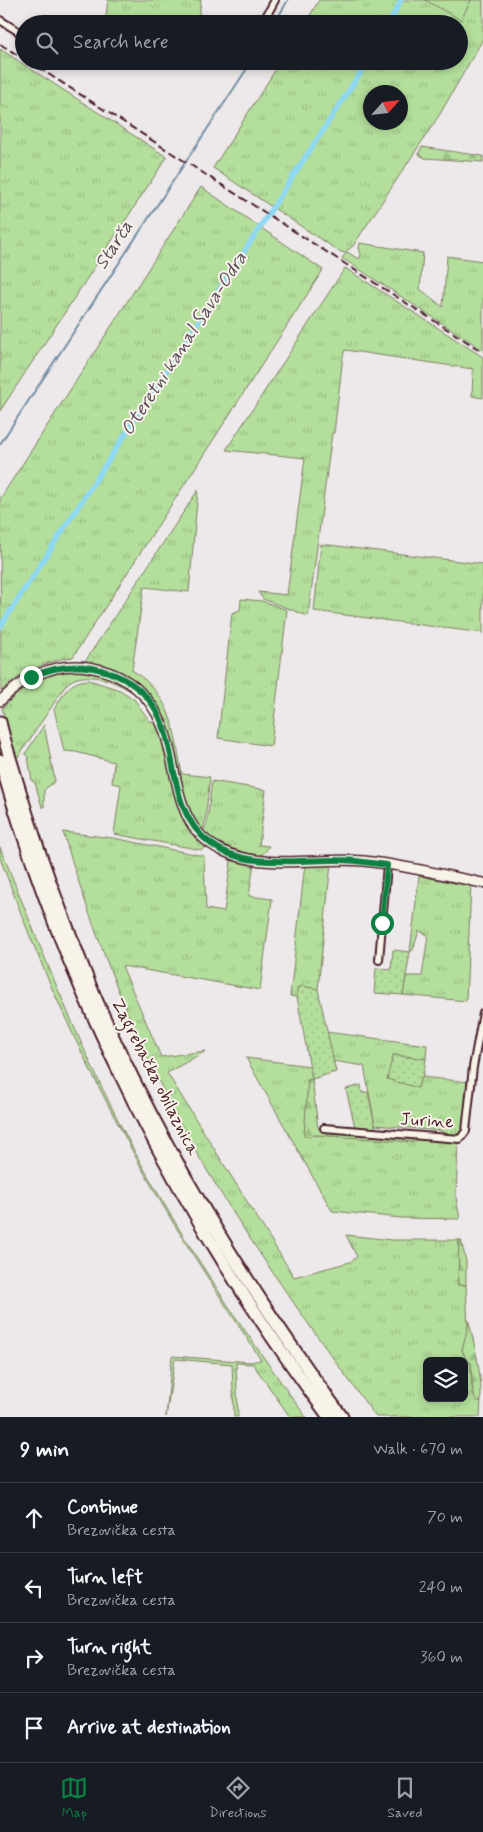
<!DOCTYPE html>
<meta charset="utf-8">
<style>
:root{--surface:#171b24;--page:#242831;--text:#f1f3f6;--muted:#9ea1a6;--line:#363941;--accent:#0b8043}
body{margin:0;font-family:Mynerve,sans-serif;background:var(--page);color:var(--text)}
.controls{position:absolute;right:15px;bottom:15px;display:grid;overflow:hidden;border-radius:8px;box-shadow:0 2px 8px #0003}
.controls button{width:45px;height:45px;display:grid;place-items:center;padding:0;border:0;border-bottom:1px solid var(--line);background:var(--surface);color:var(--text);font:25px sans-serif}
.compass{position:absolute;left:363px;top:85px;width:45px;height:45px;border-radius:50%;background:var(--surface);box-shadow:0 2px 8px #0003;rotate:63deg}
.stop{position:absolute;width:15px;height:15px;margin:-11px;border:4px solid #0b8043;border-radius:50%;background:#fff}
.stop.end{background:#0b8043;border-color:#fff;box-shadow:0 1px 5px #0008}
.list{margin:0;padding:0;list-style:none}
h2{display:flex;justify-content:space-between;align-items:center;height:65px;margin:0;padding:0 20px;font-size:21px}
h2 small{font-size:16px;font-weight:400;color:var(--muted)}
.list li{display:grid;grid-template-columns:32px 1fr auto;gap:15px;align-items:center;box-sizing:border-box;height:70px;padding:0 20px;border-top:1px solid var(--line)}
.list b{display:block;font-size:19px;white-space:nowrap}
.list p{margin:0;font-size:16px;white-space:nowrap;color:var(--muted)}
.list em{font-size:16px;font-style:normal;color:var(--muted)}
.icon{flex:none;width:28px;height:28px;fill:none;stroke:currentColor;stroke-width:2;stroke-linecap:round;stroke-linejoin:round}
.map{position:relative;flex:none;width:483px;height:1417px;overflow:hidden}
.search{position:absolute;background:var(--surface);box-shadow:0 2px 8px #0003;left:15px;right:15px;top:15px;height:55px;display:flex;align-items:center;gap:12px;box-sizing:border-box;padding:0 18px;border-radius:28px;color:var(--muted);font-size:19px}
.sheet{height:345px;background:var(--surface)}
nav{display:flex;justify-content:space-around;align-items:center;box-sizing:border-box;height:70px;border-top:1px solid var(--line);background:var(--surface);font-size:14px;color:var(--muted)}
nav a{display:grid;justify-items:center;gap:2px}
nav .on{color:var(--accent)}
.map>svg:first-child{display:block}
.grass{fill:url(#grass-tufts);stroke:#7e7e63;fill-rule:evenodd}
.forest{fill:url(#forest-firs);stroke:#7e7e63}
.park{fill:#b3de9b;stroke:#7e7e63}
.garden{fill:url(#garden-dots);stroke:#7e7e63}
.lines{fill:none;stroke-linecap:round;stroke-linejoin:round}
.stream{stroke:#748ea2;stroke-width:2}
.canal{stroke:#90d8f2;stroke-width:5.5}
.street-casing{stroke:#4a1f2b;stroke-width:10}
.secondary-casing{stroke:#4a1f2b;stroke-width:12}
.highway-casing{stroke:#4a1f2b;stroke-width:15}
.street{stroke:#f7f3e8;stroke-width:6}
.secondary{stroke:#f7f3e8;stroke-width:9}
.highway{stroke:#f7f3e8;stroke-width:11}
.rail{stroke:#4a1f2b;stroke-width:2;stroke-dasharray:8 4;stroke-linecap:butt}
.route{stroke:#0b8043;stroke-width:6}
.labels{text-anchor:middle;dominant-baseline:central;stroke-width:4;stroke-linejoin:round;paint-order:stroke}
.street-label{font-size:18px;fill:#4a1f2b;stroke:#f7f3e8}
.water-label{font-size:19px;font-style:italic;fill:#5c4d5d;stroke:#f7f3e8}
</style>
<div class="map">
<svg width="483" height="1417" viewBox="0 0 483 1417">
<defs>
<pattern id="grass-tufts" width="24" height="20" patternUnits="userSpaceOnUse" patternTransform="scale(1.25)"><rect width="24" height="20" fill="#b3de9b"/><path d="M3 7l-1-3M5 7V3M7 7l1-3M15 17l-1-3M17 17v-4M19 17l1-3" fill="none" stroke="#9bbe86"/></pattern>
<pattern id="forest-firs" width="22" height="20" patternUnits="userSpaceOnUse" patternTransform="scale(1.25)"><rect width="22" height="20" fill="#b3de9b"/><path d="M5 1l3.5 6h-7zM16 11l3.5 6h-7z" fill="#9bbe86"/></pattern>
<pattern id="garden-dots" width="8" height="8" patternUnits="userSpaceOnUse" patternTransform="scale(1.25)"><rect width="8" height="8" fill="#b3de9b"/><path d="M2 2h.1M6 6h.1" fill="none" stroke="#9bbe86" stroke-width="1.8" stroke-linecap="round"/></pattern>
</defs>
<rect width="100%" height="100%" fill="#ede9ea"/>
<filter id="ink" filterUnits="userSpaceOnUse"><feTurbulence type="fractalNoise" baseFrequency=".02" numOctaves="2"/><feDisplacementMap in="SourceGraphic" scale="10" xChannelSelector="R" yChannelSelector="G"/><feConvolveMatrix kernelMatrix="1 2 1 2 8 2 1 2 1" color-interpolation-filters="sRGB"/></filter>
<g filter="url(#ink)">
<path class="grass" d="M108,0H201L198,24H105Z
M319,0H483V39L440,114L353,246L344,253L337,250L213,168L281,61H459V24H305ZM370,92H400V122H370Z
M0,49L167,157L0,411Z
M201,187L323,270L73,657C44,661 23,672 1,691L0,499Z
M360,243L423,253L420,289L443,307L447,256L483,261V350L342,258L347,252L357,258H360L361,254L359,248Z
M345,268L483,357V398L472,396L473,369L345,350L343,356L334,433H332L308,616L263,599L258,592L287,595L305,458L226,450Z
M198,490L189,592L144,587L132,670C173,697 174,730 182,774L210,777L205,822L202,831L194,822L180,785L172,741L166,723L156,705L141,688L84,663Z
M321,544L483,564V633L314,611Z
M241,599L262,601L287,610L271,746L218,738L232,613L240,610Z
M78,670C113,676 137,685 154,717C149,710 143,702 137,696C121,682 82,667 66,685L16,760L2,708L33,680L60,671Z
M89,680L120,690L134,699L149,720L157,725L164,740L176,797L181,812L187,823L205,847L202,850L114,834L121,785L112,783L114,762L76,752L64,751L54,709C65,693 68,681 89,680Z
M44,725L55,781L44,790V807H42L35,783L32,781L28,757L25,754Z
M212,781L266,790L259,845L269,846C267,849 265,853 261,855C245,863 215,842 203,832L207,823Z
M63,832L113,838L204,856L206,909L224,912L231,860L254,863L249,896L272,899L260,990L122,966L161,1057L206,1051L167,1073L294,1277L350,1262L357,1257L346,1235L392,1240H459L458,1285H466L468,1327L462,1350L466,1359L471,1363L472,1386L476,1400L481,1401L480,1417H376C314,1333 252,1247 199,1157C140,1055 97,945 63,832ZM427,1361H464V1398H427Z
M0,847C38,941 74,1034 120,1124C173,1227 238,1323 306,1417H290L253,1364L236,1363L238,1417H234L232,1364L175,1359L166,1417L172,1356L251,1362L261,1360C220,1296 177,1233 141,1167C105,1100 69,1031 40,960C25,926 13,892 0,858Z
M331,863L318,989L298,987L297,997L290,996L305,864Z
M419,876L471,886L466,1001L403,995L406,976H422L428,935L419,931L413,950L410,952Z
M326,1032L427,1045L426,1059L393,1055L418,1088L421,1077L469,1082L464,1131L459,1137H443L442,1131L375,1125L364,1066L333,1061Z
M246,1058L310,1066L312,1079L308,1080L305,1136L317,1135L413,1141V1138L458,1142L456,1198L460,1219L401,1218L332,1211Z"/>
<path class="forest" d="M422,147L483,156V162L425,158L418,154Z
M312,1079L318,1128L413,1138V1142L317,1135L304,1136L308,1080Z
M459,1240H461L466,1261V1285H458Z
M468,1320L469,1321C475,1348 482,1374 481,1401H476C471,1388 472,1376 471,1363L466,1359L462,1350L468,1327Z"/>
<path class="park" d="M425,0H471L461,20Z"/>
<path class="garden" d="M393,950L410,952L403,995L374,993L376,968L391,970Z
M303,986L318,989L336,1072L312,1079L297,997V988Z
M393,1055L426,1059L423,1077H421L418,1088L387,1079Z
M361,1085L362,1093L368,1092L376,1130L355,1127L346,1089Z"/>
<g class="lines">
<path class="stream" d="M274,24L288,0
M0,444L252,61"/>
<path class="canal" d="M389,24L401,0
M0,627L368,61"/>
<g class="street-casing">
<path id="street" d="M0,20L24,35
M262,24L275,0
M379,960L387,865
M324,1128L460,1139L466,1131L473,1067L483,1013"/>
</g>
<g class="secondary-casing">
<path id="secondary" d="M0,701C24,678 54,662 88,667C106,670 123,677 136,688C191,734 156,818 221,850C264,871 318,857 364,861C404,865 444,875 483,883"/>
</g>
<g class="highway-casing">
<path id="highway" d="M0,722C4,741 11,760 16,778C30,826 46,873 64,919C73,941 81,963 90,985C155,1139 244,1283 342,1417
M0,760C67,996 182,1221 329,1417"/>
</g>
<use href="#street" class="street"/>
<use href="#secondary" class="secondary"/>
<use href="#highway" class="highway"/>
<path class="rail" d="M0,44L24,59
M28,61L483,352"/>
</g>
</g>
<g class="lines" filter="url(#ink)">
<path class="route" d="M31,677C57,665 82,663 108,672C198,704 150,798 210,843C245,870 297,859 338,860C355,860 371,863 387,865L382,923"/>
</g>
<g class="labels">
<g class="street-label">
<text transform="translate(155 1077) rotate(63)">Zagrebačka obilaznica</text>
<text transform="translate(427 1121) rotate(3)">Jurine</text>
</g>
<g class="water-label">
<text transform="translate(114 245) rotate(-57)">Starča</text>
<text transform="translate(184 344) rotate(-57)">Oteretni kanal Sava-Odra</text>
</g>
</g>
</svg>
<div class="controls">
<button><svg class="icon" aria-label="layers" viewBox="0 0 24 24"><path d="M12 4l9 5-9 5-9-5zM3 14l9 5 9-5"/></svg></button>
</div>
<svg class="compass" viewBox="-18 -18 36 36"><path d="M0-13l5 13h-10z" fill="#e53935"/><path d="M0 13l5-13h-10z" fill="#9ea1a6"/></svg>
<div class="stop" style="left:382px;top:923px"></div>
<div class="stop end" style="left:31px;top:677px"></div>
<div class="search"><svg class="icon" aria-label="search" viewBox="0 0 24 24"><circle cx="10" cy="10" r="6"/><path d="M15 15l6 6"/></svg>Search here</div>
</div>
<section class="sheet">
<h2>9 min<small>Walk · 670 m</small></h2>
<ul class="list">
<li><svg class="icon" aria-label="ahead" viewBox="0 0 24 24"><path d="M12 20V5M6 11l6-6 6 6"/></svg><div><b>Continue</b><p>Brezovička cesta</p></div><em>70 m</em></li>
<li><svg class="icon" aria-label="left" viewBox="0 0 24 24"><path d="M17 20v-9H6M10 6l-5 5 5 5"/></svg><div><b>Turn left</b><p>Brezovička cesta</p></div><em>240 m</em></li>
<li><svg class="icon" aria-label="right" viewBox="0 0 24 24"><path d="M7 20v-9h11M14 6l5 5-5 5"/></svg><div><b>Turn right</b><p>Brezovička cesta</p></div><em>360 m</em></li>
<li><svg class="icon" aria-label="arrive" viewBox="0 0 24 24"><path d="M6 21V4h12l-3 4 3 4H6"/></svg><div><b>Arrive at destination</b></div></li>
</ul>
</section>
<nav>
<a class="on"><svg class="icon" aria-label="map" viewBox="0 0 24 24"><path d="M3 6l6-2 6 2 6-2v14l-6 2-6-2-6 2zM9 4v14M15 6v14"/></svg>Map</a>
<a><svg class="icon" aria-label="directions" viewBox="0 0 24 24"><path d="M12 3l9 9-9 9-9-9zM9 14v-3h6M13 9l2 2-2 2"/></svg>Directions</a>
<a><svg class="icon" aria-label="saved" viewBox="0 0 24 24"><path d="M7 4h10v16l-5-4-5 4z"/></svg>Saved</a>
</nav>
